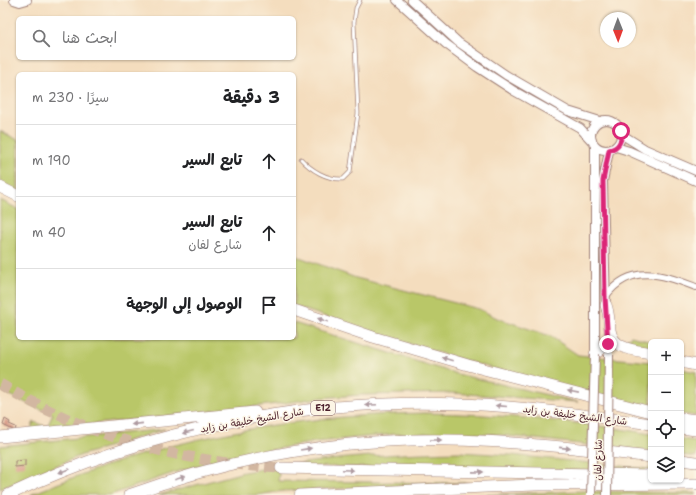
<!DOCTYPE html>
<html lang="ar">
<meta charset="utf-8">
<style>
:root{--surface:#fff;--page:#f6f6f6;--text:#202124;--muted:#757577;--line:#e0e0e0}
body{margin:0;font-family:"Shantell Sans","Playpen Sans Arabic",sans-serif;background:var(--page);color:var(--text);direction:rtl}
.controls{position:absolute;right:12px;bottom:12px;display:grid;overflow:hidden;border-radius:6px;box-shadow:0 1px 3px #0004}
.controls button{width:36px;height:36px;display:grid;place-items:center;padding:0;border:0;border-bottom:1px solid var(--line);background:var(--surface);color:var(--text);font:20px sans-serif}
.compass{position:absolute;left:600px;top:12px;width:36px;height:36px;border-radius:50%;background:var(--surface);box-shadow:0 1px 3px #0004;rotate:179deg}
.stop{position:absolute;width:12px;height:12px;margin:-9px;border:3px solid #db2777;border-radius:50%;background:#fff}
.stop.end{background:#db2777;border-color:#fff;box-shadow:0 1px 4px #0008}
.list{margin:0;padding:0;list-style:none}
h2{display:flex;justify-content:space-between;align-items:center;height:52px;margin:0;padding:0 16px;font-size:17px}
h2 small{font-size:13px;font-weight:400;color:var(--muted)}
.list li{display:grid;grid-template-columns:26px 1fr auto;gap:12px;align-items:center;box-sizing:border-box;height:72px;padding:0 16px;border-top:1px solid var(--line)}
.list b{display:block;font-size:15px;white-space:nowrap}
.list p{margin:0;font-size:13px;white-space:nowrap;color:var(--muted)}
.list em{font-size:13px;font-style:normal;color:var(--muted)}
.icon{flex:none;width:22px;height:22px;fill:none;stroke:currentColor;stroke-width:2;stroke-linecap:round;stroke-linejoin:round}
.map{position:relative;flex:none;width:696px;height:495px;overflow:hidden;direction:ltr}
.search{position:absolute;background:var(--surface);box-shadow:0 1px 3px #0004;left:16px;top:16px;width:280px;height:44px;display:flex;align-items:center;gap:10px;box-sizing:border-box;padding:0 14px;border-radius:6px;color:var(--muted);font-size:15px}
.panel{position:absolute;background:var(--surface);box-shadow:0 1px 3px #0004;left:16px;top:72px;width:280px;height:268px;border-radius:6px;direction:rtl}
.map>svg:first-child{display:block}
.green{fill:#b9c768;stroke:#82734a}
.building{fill:#d59481}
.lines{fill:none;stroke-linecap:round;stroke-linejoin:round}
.motorway-tunnel{stroke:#d2b7a1;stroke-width:11;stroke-dasharray:11 5.5;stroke-linecap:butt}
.service-casing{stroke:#9f7e74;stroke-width:4.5}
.minor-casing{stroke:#9f7e74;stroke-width:8}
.tertiary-casing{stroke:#9f7e74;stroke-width:10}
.motorway-casing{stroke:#9f7e74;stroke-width:12}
.service{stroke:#fff;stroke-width:3}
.minor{stroke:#fff;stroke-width:6}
.tertiary{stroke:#fff;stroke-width:8}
.motorway{stroke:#fff;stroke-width:11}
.tertiary-bridge-casing{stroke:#9f7e74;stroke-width:10;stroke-linecap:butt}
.tertiary-bridge{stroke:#fff;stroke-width:8}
.oneway{fill:#ae9aa0}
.route{stroke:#db2777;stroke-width:5}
.labels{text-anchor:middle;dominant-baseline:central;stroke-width:3;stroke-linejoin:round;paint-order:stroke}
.shield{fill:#fcf5e5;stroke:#7f5f63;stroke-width:1}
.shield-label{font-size:9px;font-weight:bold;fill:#4a1f2b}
.street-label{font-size:10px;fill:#4a1f2b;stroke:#fcf5e5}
</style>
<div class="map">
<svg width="696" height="495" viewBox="0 0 696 495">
<rect width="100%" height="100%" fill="#fcf5e5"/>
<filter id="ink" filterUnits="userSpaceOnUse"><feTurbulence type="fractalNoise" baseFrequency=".025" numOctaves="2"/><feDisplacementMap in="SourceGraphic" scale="8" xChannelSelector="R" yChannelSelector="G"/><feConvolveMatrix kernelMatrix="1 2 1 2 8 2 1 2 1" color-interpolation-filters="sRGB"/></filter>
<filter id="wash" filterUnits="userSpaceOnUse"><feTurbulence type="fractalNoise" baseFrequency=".012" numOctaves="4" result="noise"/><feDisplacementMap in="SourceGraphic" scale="16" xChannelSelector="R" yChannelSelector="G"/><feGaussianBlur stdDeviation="0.9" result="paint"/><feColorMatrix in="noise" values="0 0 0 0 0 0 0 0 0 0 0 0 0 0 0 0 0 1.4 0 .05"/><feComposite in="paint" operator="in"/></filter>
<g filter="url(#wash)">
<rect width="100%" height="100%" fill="#f4ddbe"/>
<path class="green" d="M0,131L18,140V191L0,182Z
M0,200L18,209V338H294V323L457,374L578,402L453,393L361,395L318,398L277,404L30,431L34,422L47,427L53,414L26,403L0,390Z
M294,255L356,278L479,309L497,318L550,336L578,355L651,362V409C531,381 411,347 294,306Z
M631,336L652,342L651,349L624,341Z
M681,369L696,372V416L681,414Z
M424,413C500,414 576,421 651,434V452L491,434H395L316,442L242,455L179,471L110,495H30C161,439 281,416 424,413Z
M165,429L82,455L0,489V446Z
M681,439L696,441V457L681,455Z
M459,452L511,455L651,469V472L284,466C342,457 400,453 459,452Z
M280,466L278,481L468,483L283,491L257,495H159L244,472Z
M584,491L696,493V495H478Z"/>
<g id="blocks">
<path class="building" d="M5,419L10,422L9,424L16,427L15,431L3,425Z
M25,460V466L15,467V461Z"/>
</g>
</g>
<g filter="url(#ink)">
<use href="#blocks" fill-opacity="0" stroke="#9f7e74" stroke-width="1"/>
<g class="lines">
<path class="motorway-tunnel" d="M0,384C89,437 178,462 281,468"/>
<g class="service-casing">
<path id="service" d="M301,159C311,170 327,180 343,179L350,172L358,113L354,22L356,8L360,0"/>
</g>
<g class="minor-casing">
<path id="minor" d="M606,296C631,262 663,275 696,287"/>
</g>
<g class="tertiary-casing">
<path id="tertiary" d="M14,0L20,2L27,0
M397,0L446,44L477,67L514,91L580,128L591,140
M412,0L458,42L506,75L568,111L600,121
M591 135a15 15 0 1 1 30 0a15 15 0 1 1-30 0Z
M621,134L645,149L696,171
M595,146V354
M616,147L629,151L696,181
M606,310L603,181L609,151"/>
</g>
<g class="motorway-casing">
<path id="motorway" d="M0,187L18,196
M606,305C609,313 609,321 610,330C613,350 635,350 651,353
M294,310L373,337L468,365L651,412
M595,354L605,346L616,342
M681,362L696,365
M681,418L696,420
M681,428L696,430
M0,437L255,412
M681,460L696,462
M281,468L651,475
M8,495C148,429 305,398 460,404C524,406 588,416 651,424
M129,495C232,458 340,438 449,440C517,441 584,449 651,457
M300,495L535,485L696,484"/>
</g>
<use href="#service" class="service"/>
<use href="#minor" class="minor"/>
<use href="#tertiary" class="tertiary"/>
<use href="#motorway" class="motorway"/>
<g class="tertiary-bridge-casing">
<path id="tertiary-bridge" d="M591,495L595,354
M607,495L609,355"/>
</g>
<use href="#tertiary-bridge" class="tertiary-bridge"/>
</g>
<defs><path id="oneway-solid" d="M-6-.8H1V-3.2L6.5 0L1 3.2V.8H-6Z"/></defs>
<g class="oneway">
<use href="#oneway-solid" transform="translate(323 320) rotate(-161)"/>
<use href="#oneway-solid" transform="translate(447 359) rotate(-164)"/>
<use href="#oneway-solid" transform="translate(573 391) rotate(-169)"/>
<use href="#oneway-solid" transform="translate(371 405) rotate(177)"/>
<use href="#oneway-solid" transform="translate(501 406) rotate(-175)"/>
<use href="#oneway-solid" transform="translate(137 424) rotate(174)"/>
<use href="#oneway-solid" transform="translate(188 432) rotate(166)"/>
<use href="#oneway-solid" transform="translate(436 440)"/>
<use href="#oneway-solid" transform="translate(565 448) rotate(6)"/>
<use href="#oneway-solid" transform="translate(306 449) rotate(-9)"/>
<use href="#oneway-solid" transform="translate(348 470) rotate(2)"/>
<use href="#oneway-solid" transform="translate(64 471) rotate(159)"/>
<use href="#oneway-solid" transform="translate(478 472) rotate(1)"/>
<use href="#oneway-solid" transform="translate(180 478) rotate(-18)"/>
</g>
</g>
<g class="lines" filter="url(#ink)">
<path class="route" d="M608,344L605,297L603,181L609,150C618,148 623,141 621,131"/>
</g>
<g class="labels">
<rect class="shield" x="311" y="401" width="24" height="14" rx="3"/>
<g class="shield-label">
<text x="323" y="408">E12</text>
</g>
<g class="street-label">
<text transform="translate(575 415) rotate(7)">شارع الشيخ خليفة بن زايد</text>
<text transform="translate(252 420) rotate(-10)">شارع الشيخ خليفة بن زايد</text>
<text transform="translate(598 460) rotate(-89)">شارع لفان</text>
</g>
</g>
</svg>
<div class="controls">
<button>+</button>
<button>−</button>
<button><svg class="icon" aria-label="locate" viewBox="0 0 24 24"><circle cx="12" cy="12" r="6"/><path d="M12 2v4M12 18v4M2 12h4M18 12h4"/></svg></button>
<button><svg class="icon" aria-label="layers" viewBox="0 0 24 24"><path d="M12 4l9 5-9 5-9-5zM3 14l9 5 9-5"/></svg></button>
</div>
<svg class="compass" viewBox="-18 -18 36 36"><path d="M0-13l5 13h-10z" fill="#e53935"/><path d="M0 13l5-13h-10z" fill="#757577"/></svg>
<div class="stop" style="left:621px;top:131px"></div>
<div class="stop end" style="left:608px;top:344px"></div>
<div class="search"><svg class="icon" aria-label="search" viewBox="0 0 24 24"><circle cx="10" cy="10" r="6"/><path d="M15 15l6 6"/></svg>ابحث هنا</div>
<section class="panel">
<h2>3 دقيقة<small>سيرًا · 230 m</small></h2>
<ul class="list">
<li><svg class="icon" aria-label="ahead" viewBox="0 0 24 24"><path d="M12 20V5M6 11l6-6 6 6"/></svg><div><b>تابع السير</b></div><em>190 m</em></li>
<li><svg class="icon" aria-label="ahead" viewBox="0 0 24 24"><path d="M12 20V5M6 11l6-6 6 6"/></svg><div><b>تابع السير</b><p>شارع لفان</p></div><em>40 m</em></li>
<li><svg class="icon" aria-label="arrive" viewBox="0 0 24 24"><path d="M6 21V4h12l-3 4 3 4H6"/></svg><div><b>الوصول إلى الوجهة</b></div></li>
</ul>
</section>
</div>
